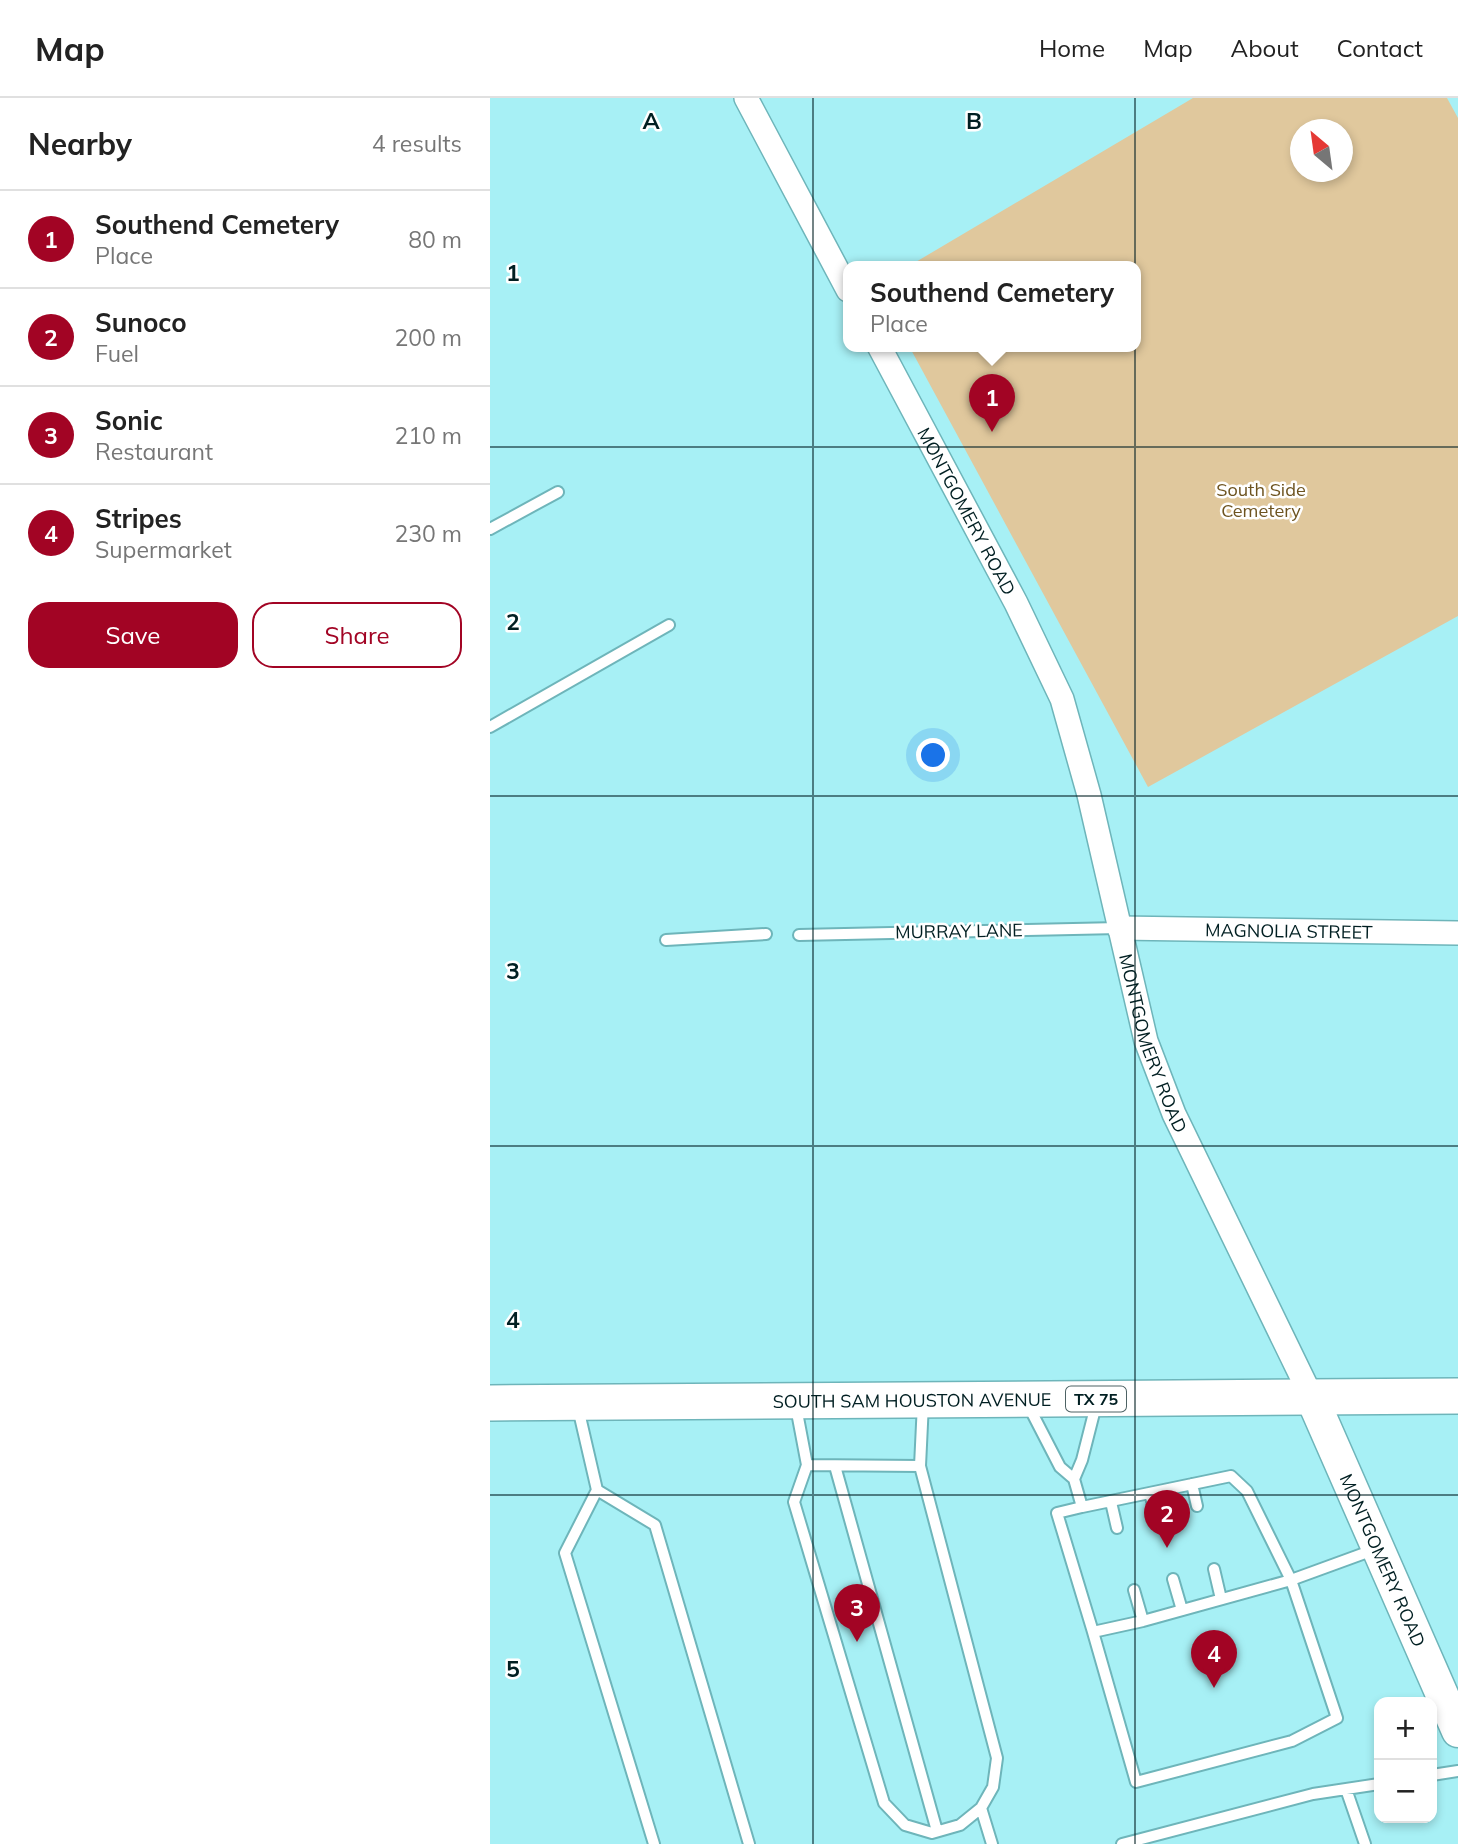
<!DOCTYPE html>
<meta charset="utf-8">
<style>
:root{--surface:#fff;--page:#f2f2f2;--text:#222;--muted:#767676;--line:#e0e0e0;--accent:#a20424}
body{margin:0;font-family:Mulish,sans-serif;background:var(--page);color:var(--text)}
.controls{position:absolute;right:21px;bottom:21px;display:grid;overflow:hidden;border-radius:14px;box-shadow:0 4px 10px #0003}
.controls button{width:63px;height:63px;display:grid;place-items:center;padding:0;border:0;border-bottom:2px solid var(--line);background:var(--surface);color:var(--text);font:35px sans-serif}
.compass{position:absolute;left:800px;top:21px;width:63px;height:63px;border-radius:50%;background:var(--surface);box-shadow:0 4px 10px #0003;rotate:331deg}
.you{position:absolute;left:444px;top:658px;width:24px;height:24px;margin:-18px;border:5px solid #fff;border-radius:50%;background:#1a73e8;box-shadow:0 0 0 10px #1a73e833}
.badge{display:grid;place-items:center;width:46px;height:46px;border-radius:50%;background:var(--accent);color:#fff;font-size:23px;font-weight:700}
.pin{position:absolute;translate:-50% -58px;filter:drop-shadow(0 2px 4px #0008)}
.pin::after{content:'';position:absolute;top:37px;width:24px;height:21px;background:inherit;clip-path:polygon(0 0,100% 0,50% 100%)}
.popup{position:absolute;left:353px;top:163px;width:298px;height:91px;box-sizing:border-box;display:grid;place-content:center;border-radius:14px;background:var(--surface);filter:drop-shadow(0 2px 5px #0005);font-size:23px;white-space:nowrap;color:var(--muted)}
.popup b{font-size:26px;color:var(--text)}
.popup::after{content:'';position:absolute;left:50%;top:100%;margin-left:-14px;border:14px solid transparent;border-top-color:var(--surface)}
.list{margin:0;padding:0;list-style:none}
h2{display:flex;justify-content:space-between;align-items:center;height:91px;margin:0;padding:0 28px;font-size:30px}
h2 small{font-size:23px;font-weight:400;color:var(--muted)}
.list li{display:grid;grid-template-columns:46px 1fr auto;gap:21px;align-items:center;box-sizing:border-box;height:98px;padding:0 28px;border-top:2px solid var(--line)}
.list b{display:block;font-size:26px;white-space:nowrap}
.list p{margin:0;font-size:23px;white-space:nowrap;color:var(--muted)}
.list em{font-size:23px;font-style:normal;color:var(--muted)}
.actions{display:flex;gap:14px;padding:21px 28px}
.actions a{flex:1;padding:16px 0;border:2px solid var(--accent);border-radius:21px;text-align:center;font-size:24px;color:var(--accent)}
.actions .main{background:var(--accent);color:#fff}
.map{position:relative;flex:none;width:968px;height:1746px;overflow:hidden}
header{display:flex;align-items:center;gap:42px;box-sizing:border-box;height:98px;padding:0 35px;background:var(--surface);border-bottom:2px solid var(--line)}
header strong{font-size:33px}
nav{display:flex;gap:38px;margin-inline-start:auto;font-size:24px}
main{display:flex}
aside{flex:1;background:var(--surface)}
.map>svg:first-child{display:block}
.green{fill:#e0c89d;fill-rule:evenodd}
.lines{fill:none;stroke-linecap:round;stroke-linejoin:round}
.service-casing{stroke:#6eb5ba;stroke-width:14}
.minor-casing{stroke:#6eb5ba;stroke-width:26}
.secondary-casing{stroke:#6eb5ba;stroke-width:35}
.primary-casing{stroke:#6eb5ba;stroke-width:38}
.service{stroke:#fff;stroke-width:10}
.minor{stroke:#fff;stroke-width:23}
.secondary{stroke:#fff;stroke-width:32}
.primary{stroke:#fff;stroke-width:35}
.grid{fill:none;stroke:#011f22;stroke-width:2;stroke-opacity:0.55}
.labels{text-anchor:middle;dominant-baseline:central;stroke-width:5;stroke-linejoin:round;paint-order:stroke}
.shield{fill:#fff;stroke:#4d6264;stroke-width:2}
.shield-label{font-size:16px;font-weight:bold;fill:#011f22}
.park-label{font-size:18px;fill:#6d531f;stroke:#fff}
.street-label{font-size:18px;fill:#011f22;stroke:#fff}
.grid-label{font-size:23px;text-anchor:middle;font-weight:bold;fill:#011f22;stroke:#fff;stroke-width:5;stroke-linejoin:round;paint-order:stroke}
</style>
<header>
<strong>Map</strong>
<nav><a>Home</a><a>Map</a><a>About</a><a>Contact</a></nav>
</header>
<main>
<aside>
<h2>Nearby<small>4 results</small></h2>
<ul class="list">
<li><span class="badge">1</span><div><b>Southend Cemetery</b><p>Place</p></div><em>80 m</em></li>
<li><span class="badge">2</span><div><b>Sunoco</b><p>Fuel</p></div><em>200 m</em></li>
<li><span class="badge">3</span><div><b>Sonic</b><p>Restaurant</p></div><em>210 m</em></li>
<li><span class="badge">4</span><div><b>Stripes</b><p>Supermarket</p></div><em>230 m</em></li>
</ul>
<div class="actions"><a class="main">Save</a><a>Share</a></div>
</aside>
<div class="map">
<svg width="968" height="1746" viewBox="0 0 968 1746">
<rect width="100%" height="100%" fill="#a7f0f5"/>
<path class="green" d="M703,0H957L968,20V518L658,689L419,248H646V168H419ZM810,32H852V74H810Z"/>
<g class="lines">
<g class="service-casing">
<path id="service" d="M0,431L68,394
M0,629L179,527
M309,837L629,830
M176,842L276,836
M538,1307L570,1369L584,1381L592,1409L741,1378L757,1393L801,1482L886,1451
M306,1309L317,1367L304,1404L394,1705L415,1727L442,1735L470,1727L491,1710L503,1689L507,1660L430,1368L433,1305
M88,1310L107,1392L75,1455L164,1746
M317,1367L430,1368
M345,1368L447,1733
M584,1381L592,1362L606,1307
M702,1386L707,1408
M107,1392L165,1427L259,1746
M660,1395L666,1419
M621,1404L627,1430
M592,1409L567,1415L603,1534L653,1523L801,1482L847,1620L802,1643L646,1684L603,1534
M724,1471L731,1501
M683,1481L692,1512
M644,1492L653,1523
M942,1677L968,1673
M856,1691L875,1746
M491,1710L502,1746
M632,1746L823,1696L889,1686"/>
</g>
<g class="minor-casing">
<g id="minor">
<path d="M256,0L358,192"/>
<path id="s1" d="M389,248L526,505L572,601L599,697L656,943L684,1016L822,1300"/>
<path id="s2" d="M629,830L968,835"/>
</g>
</g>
<g class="secondary-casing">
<g id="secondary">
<path id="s3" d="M822,1300L968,1633"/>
</g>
</g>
<g class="primary-casing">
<g id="primary">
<path id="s4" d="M0,1305L968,1298"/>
</g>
</g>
<use href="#service" class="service"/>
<use href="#minor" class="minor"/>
<use href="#secondary" class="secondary"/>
<use href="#primary" class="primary"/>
</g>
<path class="grid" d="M323,0V1746M645,0V1746M0,349H968M0,698H968M0,1048H968M0,1397H968"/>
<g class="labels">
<rect class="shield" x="576" y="1288.5" width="60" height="25" rx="5"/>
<g class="shield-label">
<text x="606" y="1301">TX 75</text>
</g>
<g class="park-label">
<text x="771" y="391">South Side<tspan x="771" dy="21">Cemetery</tspan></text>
</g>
<g class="street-label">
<text stroke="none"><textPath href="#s1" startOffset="187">MONTGOMERY ROAD</textPath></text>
<text stroke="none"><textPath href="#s2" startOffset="170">MAGNOLIA STREET</textPath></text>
<text transform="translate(469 833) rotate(-1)">MURRAY LANE</text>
<text stroke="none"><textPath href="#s1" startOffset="754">MONTGOMERY ROAD</textPath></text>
<text stroke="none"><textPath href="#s4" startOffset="422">SOUTH SAM HOUSTON AVENUE</textPath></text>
<text stroke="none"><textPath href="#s3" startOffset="177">MONTGOMERY ROAD</textPath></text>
</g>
</g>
<g class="grid-label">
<text x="161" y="31">A</text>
<text x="484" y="31">B</text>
<text x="23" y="183">1</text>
<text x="23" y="532">2</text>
<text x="23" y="881">3</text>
<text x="23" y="1230">4</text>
<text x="23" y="1579">5</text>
</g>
</svg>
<div class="controls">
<button>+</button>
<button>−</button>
</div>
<svg class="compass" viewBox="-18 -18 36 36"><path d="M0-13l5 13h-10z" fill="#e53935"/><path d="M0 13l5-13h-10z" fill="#767676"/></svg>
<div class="you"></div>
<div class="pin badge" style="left:502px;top:334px">1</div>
<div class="popup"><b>Southend Cemetery</b>Place</div>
<div class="pin badge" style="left:677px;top:1450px">2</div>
<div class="pin badge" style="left:367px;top:1544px">3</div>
<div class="pin badge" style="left:724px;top:1590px">4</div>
</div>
</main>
